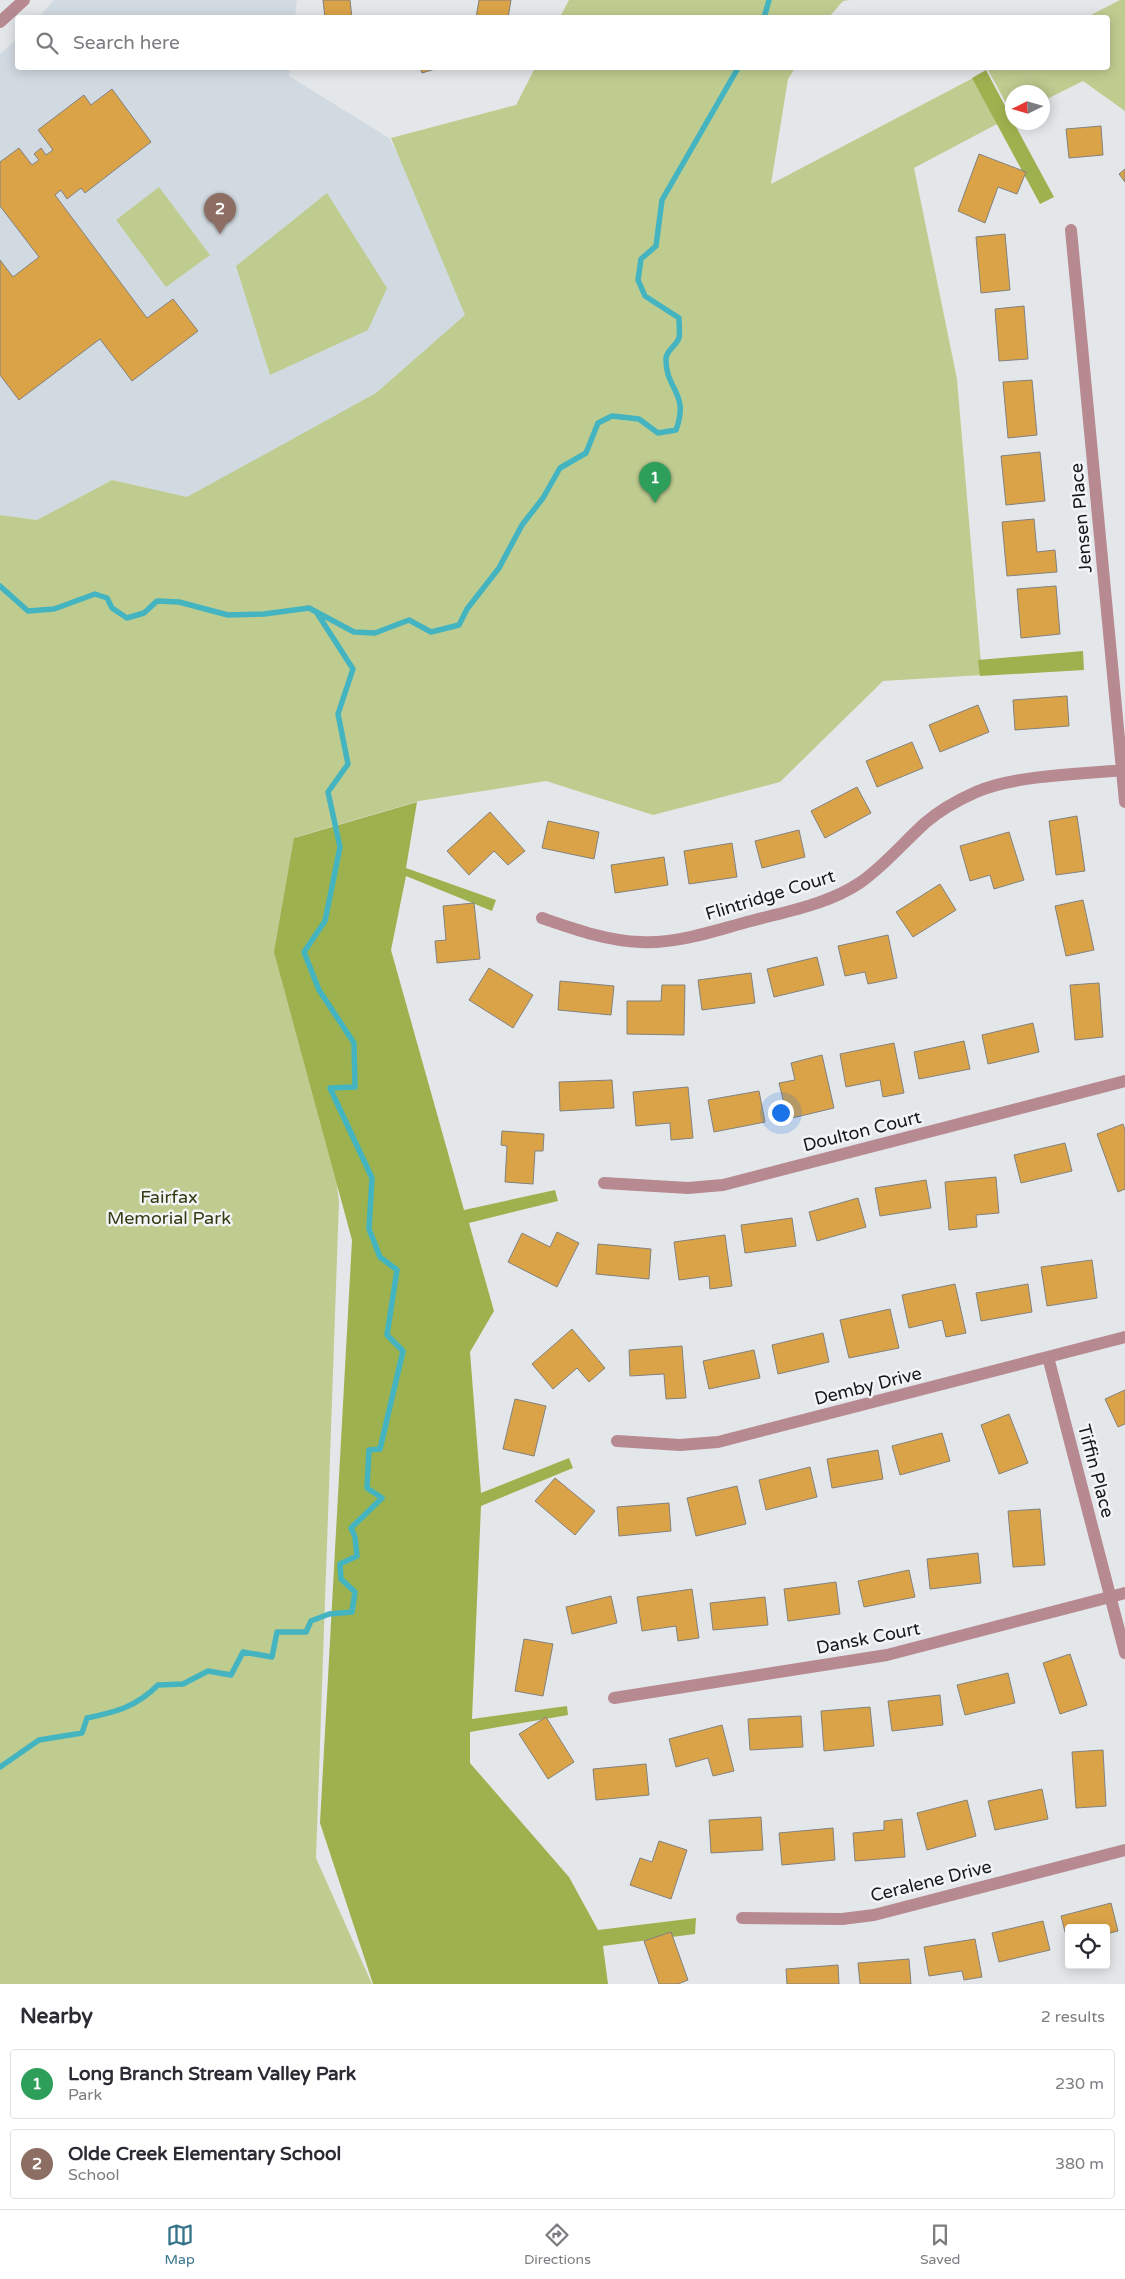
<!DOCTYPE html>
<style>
:root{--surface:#fff;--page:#f2f2f3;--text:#2b2b33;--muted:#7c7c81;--line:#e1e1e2;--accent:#367289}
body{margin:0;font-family:"Varela Round",sans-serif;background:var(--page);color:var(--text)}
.controls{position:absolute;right:15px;bottom:15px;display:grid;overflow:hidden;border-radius:5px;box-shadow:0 2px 12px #0003}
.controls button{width:45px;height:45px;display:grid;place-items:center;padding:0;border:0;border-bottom:1px solid var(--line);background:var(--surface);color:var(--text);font:25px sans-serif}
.compass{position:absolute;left:1005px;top:85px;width:45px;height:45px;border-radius:50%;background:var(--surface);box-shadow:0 2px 12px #0003;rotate:265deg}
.you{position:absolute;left:780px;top:1112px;width:18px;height:18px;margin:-12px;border:4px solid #fff;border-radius:50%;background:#1a73e8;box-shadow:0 0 0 8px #1a73e833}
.badge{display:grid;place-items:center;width:32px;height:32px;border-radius:50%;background:var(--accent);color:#fff;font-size:16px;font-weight:700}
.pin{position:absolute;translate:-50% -41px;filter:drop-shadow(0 1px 2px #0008)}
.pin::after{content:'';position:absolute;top:26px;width:18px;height:15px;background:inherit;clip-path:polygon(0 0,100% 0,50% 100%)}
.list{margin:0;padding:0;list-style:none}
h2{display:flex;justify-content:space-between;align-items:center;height:65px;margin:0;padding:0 20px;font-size:21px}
h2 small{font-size:16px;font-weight:400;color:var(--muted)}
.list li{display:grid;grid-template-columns:32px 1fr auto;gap:15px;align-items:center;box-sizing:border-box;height:70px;margin:0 10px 10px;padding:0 10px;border:1px solid var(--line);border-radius:5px}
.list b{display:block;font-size:19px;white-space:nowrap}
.list p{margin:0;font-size:16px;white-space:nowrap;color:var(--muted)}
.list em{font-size:16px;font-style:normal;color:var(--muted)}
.icon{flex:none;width:28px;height:28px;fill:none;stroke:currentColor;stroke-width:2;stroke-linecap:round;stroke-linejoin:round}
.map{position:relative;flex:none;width:1125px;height:1984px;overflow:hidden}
.search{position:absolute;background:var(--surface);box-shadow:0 2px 12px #0003;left:15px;right:15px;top:15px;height:55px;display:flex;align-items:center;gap:12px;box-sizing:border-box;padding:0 18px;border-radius:5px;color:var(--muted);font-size:19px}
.sheet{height:225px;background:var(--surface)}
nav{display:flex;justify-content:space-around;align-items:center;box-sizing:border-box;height:70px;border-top:1px solid var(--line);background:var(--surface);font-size:14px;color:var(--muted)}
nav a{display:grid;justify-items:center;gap:2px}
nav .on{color:var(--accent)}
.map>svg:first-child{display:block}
.built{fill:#d2dae1}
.green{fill:#bfcc90}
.forest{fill:#9eb14f}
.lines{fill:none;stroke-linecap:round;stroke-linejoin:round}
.stream{stroke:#44b4c0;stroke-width:5.5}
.building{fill:#dba348;stroke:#82817f}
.minor{stroke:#b78a92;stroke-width:12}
.labels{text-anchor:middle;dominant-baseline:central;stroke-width:5;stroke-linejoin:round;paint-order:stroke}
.street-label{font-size:18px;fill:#171819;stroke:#f2f4f6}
.park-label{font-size:18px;fill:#343b12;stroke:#f2f4f6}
</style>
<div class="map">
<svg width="1125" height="1984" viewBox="0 0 1125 1984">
<rect width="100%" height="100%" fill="#e4e7e9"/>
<path class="built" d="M54,0H297L295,17H39Z
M17,39L18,68H290L289,76L389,138L493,330L187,498L112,480L37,520L0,515V54Z"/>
<path class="green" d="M569,0H849L843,1L829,17H560Z
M1120,0H1125V111L1083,81L1043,101L1042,92H1012V114L988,70L992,68H1108V18L1087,17Z
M535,68H795L788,79L771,184L975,77L999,123L914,168L957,379L982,675L883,681L780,782L653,815L546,781L419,801L296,837L339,1201L316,1858L372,1984H0V515L37,520L112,480L187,497L376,393L465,315L391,138L516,105Z
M159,187L210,255L166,287L116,220Z
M327,193L387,288L368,330L270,375L236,266Z"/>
<path class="forest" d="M986,70L1012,119V122L1014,123L1054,197L1040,204L972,78Z
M1083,651L1084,670L980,676L978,660Z
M417,802L406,868L496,900L492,911L406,876L391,950L464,1210L555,1190L558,1201L469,1223L494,1311L470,1352L481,1493L569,1458L573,1468L481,1506L472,1719L567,1706L568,1715L470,1732V1763L569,1877L598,1930L696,1918L695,1934L603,1946L608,1984H373L320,1823L352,1240L274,952L294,838Z"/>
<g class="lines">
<path class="stream" d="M764,18L769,0
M0,586L28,611L54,609L95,594L107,598L112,608L127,618L144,613L157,601L179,602L228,615L264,614L309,608L354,632L375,633L409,620L431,632L459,625L467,609L499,568L522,525L543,498L560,468L586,453L598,423L612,416L639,419L658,433L676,430C690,392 665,390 666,358C667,350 676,346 679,338C680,333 679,324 679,318L645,296L638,280L641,259L656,246L662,200L738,68
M0,1767L39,1740L82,1733L87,1718C116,1712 136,1707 158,1685L183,1684L208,1671L231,1675L243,1652L272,1657L277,1632H306L311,1621L329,1614L352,1612L355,1592L341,1579L340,1564L357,1556L355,1537L351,1528L382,1498L367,1488L369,1450L380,1449L403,1351L387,1335L397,1270L380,1257L369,1229L372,1178L330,1088L355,1087L354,1043L319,990L304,952L325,921L340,847L328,792L348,764L338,714L353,669L317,613"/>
</g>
<path class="building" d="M323,0H350L352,18H325Z
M479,0H511L508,18H476Z
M420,68H438L422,73Z
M112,89L151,142L85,193L81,188L67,199L61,190L55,195L147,318L173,299L198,331L132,381L100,339L19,400L0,375V260L13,277L39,257L0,206V162L19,148L32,165L39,160L34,154L41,148L46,155L53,150L38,130L84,95L91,105Z
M1101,126L1103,155L1069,158L1066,129Z
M979,154L1026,172L1017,194L998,187L985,223L958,211Z
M1125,169V182L1119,174Z
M1005,234L1010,290L981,293L976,237Z
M1024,306L1028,359L999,361L995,309Z
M1032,380L1037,435L1008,438L1003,382Z
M1040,452L1045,501L1006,505L1001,456Z
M1034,519L1037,552L1055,550L1057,572L1007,576L1002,522Z
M1056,586L1060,634L1021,638L1017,589Z
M1067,696L1069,726L1015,730L1013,700Z
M978,705L989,732L940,752L929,725Z
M912,742L923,768L877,787L866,761Z
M857,787L871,813L825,838L811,811Z
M490,812L525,851L508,865L494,851L469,875L447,851Z
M1077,816L1085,871L1056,875L1049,821Z
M548,821L599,832L594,859L542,848Z
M799,830L805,857L762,868L755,841Z
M1009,832L1024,880L994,889L990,875L970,881L960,846Z
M732,843L737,877L689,884L684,851Z
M664,857L668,885L615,893L611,865Z
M940,884L956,910L913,937L896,912Z
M1083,900L1094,950L1066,956L1055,906Z
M474,903L480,959L437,963L435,941L446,940L443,906Z
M888,935L897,978L868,984L865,972L845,976L838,946Z
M817,957L824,985L774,997L767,969Z
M489,968L533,995L513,1028L469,1000Z
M751,973L755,1003L702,1010L698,980Z
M560,981L614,986L611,1015L558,1010Z
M1099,983L1103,1037L1075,1040L1070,985Z
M662,985H685L684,1035L627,1034V1001H661Z
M1033,1023L1039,1052L988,1064L982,1035Z
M964,1041L970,1069L919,1079L914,1052Z
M894,1043L904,1093L883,1097L880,1080L846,1087L840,1054Z
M822,1055L834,1108L788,1119L779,1083L795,1080L791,1063Z
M612,1080L614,1108L560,1111L559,1082Z
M688,1087L693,1138L671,1140L670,1123L636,1126L633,1092Z
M759,1091L765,1122L714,1132L708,1100Z
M1123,1124L1125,1130V1189L1118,1192L1097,1134Z
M502,1131L544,1134L543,1151H535L533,1184L505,1182L507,1146L501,1145Z
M1065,1143L1072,1171L1021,1183L1014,1155Z
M996,1177L999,1213L976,1215L977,1227L949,1230L945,1182Z
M926,1180L931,1208L880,1216L875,1188Z
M858,1198L866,1227L817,1241L809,1212Z
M792,1218L796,1246L745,1253L741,1225Z
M557,1232L579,1243L557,1287L508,1262L522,1233L550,1247Z
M725,1235L732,1286L710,1289L709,1276L679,1280L674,1242Z
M598,1244L651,1249L649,1279L596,1274Z
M1092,1260L1097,1298L1047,1306L1041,1267Z
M955,1284L966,1333L946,1337L942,1320L909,1328L902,1295Z
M1028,1284L1032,1312L981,1321L976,1293Z
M890,1309L899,1348L849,1358L840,1320Z
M572,1329L605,1368L589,1382L577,1368L553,1389L532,1364Z
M823,1333L829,1362L778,1374L772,1345Z
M682,1346L686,1398L666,1399L664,1374L630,1376L629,1350Z
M754,1350L760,1378L709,1389L703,1361Z
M1125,1390V1424L1118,1427L1105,1399Z
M515,1399L546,1406L534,1456L503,1449Z
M1009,1414L1028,1463L999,1474L981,1425Z
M942,1433L950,1461L900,1475L892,1446Z
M878,1450L883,1479L832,1488L827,1459Z
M810,1467L817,1497L766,1510L759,1480Z
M555,1478L595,1511L575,1535L535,1501Z
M737,1486L746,1524L696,1536L687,1498Z
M669,1503L671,1531L619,1536L617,1507Z
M1040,1509L1045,1565L1013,1567L1008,1511Z
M978,1553L981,1583L930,1589L927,1559Z
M909,1570L915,1597L864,1607L858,1581Z
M836,1582L840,1614L788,1621L784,1589Z
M692,1589L699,1638L678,1641L676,1626L642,1631L637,1597Z
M611,1596L617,1623L572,1634L566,1607Z
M765,1597L768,1625L713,1630L710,1603Z
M524,1639L553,1644L543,1696L515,1691Z
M1070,1654L1087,1705L1060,1714L1043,1663Z
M1008,1673L1015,1703L965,1715L957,1685Z
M940,1695L943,1725L892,1731L888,1701Z
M870,1707L874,1746L824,1751L821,1711Z
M801,1716L803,1747L750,1750L748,1719Z
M546,1717L574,1762L548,1779L519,1734Z
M722,1725L734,1771L713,1776L708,1758L676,1767L669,1739Z
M1103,1750L1106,1806L1076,1808L1072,1752Z
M646,1764L649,1795L596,1800L593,1769Z
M1042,1789L1048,1819L995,1830L988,1801Z
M967,1800L976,1836L927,1850L917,1813Z
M761,1817L763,1850L711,1853L709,1820Z
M902,1819L905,1857L855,1861L853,1833L884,1830V1821Z
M833,1828L835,1860L782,1865L779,1833Z
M659,1841L687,1850L671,1899L630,1885L640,1858L652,1862Z
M1111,1903L1118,1931L1106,1934V1928H1069L1068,1944L1061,1916Z
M1043,1921L1050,1950L999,1962L992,1933Z
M671,1932L688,1980L678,1984H659L644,1941Z
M975,1939L982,1977L964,1980L962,1971L929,1976L924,1947Z
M909,1959L911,1984H860L858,1963Z
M838,1965L839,1984H787L786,1969Z"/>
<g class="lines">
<path class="minor" d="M0,22L24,0
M1071,230L1125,802
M542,918C574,929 607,941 641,942C678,944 716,930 751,921C788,911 829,904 861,882C885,865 903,843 925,823C940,810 958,800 976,792C1015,775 1081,774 1125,770
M604,1183L688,1188L723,1185L1125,1081
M1048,1357L1125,1653
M617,1441L680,1445L718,1442L1125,1337
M614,1698L887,1655L1125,1593
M742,1918L842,1919L874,1915L1125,1850"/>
</g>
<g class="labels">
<g class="street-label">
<text transform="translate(1081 518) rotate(-95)">Jensen Place</text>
<text transform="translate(770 895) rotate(-17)">Flintridge Court</text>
<text transform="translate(862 1131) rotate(-14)">Doulton Court</text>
<text transform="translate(868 1386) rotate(-14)">Demby Drive</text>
<text transform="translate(1096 1471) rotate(75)">Tiffin Place</text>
<text transform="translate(868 1638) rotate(-11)">Dansk Court</text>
<text transform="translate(931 1881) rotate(-14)">Ceralene Drive</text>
</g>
<g class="park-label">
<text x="169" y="1197">Fairfax<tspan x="169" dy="21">Memorial Park</tspan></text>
</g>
</g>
</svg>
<div class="controls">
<button><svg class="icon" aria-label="locate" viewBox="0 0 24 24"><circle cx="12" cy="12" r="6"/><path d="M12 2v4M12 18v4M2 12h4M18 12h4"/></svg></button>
</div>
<svg class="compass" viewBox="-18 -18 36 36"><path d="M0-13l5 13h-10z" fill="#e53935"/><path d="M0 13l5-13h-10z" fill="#7c7c81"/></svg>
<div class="you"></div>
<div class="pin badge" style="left:655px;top:503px;background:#2e9e5b">1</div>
<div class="pin badge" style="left:220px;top:234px;background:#8d6e63">2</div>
<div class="search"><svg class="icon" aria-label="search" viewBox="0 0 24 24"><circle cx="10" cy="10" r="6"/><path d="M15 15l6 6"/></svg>Search here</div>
</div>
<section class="sheet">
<h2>Nearby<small>2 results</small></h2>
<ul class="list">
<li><span class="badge" style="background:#2e9e5b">1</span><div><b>Long Branch Stream Valley Park</b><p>Park</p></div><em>230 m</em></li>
<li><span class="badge" style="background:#8d6e63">2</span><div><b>Olde Creek Elementary School</b><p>School</p></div><em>380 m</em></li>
</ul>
</section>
<nav>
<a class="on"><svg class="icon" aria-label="map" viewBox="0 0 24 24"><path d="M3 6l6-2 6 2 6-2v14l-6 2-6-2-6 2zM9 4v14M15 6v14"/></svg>Map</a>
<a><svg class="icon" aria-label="directions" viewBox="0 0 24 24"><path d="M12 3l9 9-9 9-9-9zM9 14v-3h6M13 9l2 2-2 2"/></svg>Directions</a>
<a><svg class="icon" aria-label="saved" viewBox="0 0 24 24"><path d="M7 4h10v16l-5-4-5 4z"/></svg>Saved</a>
</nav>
